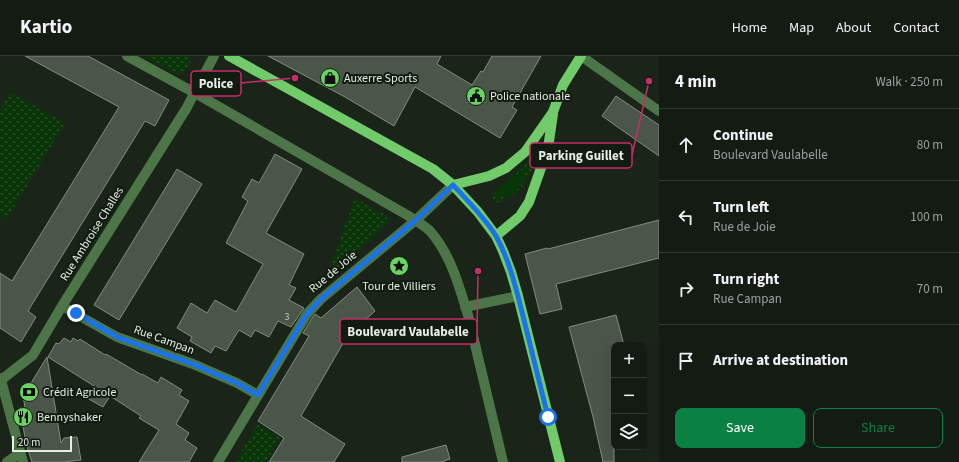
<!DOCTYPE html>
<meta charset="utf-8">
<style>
:root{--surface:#141b13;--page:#1d241c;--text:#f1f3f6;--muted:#9da1a0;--line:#333933;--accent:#0b8043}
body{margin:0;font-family:"Source Sans 3",sans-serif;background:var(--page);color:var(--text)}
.controls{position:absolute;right:12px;bottom:12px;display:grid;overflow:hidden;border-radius:8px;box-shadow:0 4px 16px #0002}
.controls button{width:36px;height:36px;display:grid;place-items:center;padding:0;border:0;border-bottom:1px solid var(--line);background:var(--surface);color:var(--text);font:20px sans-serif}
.scale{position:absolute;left:12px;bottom:10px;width:60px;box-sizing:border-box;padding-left:4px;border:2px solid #e7eee6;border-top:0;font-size:11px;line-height:14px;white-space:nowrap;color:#e7eee6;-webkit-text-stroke:3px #111b10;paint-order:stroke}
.stop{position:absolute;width:12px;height:12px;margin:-9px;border:3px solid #1a73e8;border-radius:50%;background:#fff}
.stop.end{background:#1a73e8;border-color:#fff;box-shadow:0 1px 4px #0008}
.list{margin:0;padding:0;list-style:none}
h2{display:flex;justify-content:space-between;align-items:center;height:52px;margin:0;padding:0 16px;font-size:17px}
h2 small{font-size:13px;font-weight:400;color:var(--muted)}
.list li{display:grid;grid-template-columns:26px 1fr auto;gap:12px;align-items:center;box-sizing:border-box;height:72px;padding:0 16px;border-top:1px solid var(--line)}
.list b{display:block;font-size:15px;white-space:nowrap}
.list p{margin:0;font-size:13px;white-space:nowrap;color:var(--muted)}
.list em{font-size:13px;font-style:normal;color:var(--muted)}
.actions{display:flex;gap:8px;padding:12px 16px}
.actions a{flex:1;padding:9px 0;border:1px solid var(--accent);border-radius:8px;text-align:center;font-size:14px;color:var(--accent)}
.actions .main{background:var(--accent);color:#fff}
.icon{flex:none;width:22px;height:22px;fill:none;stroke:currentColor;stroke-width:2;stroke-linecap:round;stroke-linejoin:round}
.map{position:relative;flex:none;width:659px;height:406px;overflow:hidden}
header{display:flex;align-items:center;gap:24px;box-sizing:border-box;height:56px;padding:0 20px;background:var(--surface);border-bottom:1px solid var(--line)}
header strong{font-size:19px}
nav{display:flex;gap:22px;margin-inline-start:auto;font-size:14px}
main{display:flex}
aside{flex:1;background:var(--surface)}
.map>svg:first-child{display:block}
.grass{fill:url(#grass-dots)}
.garden{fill:#0a3508}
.building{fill:#4a5649;stroke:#808d7f}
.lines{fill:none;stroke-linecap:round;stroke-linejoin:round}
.minor{stroke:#4c7548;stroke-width:10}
.major{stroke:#72cb6a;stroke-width:10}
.route{stroke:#1a73e8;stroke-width:5}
.labels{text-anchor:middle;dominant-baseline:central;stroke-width:4;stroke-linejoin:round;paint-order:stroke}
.number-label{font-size:10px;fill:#c0c8bf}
.poi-label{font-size:12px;fill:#e7eee6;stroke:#111b10;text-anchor:start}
.street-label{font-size:12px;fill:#e7eee6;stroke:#111b10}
.leader{fill:none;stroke:#c62d69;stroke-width:1.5}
.callout-dot{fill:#c62d69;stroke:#111b10;stroke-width:1.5}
.callout{fill:#111b10;stroke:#c62d69;stroke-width:1.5}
.callout-label{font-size:13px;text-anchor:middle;font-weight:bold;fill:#e7eee6}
</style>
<header>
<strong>Kartio</strong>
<nav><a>Home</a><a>Map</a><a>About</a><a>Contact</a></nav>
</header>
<main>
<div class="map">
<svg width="659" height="406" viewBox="0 0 659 406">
<defs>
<pattern id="grass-dots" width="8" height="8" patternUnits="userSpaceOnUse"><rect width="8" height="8" fill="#0a3508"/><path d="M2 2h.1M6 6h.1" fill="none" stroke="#2e532c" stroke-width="1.8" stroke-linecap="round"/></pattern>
</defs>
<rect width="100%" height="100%" fill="#1a2419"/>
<path class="grass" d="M144,0H190V9L182,18L175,17Z
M10,36L65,67L6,164L0,160V54Z
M533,101L536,103C531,122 516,143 495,147L493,143V136Z
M355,142L392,163L325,226Z
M258,368L280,382L266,406H235Z"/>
<path class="garden" d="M531,106L516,134L506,140L498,142L497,140V137Z"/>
<path class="building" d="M25,0H88L169,44L155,70L145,65L28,255L36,261L21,286L0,272V217L12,225L119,51Z
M268,0H441L437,8L472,29L481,15L483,16L492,0H541L512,51L517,54L500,82L415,31L394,70L345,41Z
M616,40L659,69V100L602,60Z
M275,98L302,113L266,177L304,198L289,229L296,232L289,244L304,252L291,271L278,265L269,281L255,274L251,281L239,274L226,295L215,290L211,297L190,285L192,281L177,272L191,247L207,257L215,244L236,256L263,208L226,187L248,145L242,141L252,123L259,127Z
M177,113L202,128L119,264L94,249Z
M659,164V202L556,228L562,253L540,258L525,198L547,192L548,193Z
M357,231L375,255L346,282L301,360L345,388L334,406H269L284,382L258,365L309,280L303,277L312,262L315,258L321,262Z
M616,259L624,289H614V406H603L593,361L569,271Z
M64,282L71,286L73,282L78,285L80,283L105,299L106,298L142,319V318L158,327L161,321L182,334L179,339L189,345L176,368L189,377L185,384L197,392L189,406H139L159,374L139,362L141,360L110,340L103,351L87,342L94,330L48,301L56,287L59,288Z
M47,301L61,387L64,382L77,381L81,404L64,406H32L26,388L20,352L25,351L23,340Z
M446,389L450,403L441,406H402V401Z"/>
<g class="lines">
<path class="minor" d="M127,0L195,37L407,159C415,164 424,169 430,175C451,199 459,230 468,259L503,406
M581,0L659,55
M62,250L117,281L193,308L237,327L258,339
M465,251L518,240
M0,322L1,324L23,406
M1,324L33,299L62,250L186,53L214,0
M7,406L20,397
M218,406L307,258L321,243L416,164L453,129"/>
<path class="major" d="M229,0L433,113L453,129L478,156L496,180L503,195L511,216L518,240L560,406
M453,129L489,120L506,112L525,96L553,56L563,29L581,0
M496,180L520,160L529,146L548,92L553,58"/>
</g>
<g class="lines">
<path class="route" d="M76,257L117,281L193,308L237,327L258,339L307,258L321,243L416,164L453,129C467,144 485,162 496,180C510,205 517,236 524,264C532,296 540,328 548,361"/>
</g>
<defs>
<g id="shop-disc" transform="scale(1)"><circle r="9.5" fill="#6bd363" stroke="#111b10"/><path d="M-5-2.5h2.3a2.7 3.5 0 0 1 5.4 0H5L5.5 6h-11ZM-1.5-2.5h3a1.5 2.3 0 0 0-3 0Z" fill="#111"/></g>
<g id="civic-disc" transform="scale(1)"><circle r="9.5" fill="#6bd363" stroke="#111b10"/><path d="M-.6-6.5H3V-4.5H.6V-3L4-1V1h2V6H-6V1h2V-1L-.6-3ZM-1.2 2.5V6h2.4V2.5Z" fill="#111"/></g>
<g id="sight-disc" transform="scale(1)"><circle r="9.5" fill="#6bd363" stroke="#111b10"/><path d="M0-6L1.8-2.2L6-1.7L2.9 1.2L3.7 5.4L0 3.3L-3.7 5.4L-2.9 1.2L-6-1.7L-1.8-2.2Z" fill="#111"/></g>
<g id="bank-disc" transform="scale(1)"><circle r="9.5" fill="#6bd363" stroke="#111b10"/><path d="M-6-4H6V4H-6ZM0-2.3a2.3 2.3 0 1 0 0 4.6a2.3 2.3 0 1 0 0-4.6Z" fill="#111"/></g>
<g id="restaurant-disc" transform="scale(1)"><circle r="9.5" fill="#6bd363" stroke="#111b10"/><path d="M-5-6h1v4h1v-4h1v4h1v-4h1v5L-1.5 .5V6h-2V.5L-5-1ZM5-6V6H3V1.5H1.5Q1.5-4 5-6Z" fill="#111"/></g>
</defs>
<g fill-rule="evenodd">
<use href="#shop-disc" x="330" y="22"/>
<use href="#civic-disc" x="476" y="40"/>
<use href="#sight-disc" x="399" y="210"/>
<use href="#bank-disc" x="29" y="336"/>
<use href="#restaurant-disc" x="23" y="361"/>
</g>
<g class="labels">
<g class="number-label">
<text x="287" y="261">3</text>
</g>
<g class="poi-label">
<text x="344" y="22">Auxerre Sports</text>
<text x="490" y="40">Police nationale</text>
<text x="399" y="230" text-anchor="middle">Tour de Villiers</text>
<text x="43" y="336">Crédit Agricole</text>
<text x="37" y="361">Bennyshaker</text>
</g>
<g class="street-label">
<text transform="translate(92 178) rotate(-58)">Rue Ambroise Challes</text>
<text transform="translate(333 216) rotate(-40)">Rue de Joie</text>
<text transform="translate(164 284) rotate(20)">Rue Campan</text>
</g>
</g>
<path class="leader" d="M295 22L241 27M649 25L632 99M478 215L477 275"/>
<g class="callout-dot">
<circle cx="295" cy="22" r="4"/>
<circle cx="649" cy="25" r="4"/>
<circle cx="478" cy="215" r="4"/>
</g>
<g class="callout">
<rect x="191" y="15" width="50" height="25" rx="4"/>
<rect x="530" y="87" width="102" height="25" rx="4"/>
<rect x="340" y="263" width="137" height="25" rx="4"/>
</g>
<g class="callout-label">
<text x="216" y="32">Police</text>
<text x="581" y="104">Parking Guillet</text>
<text x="408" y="280">Boulevard Vaulabelle</text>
</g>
</svg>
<div class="controls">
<button>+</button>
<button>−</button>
<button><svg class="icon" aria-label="layers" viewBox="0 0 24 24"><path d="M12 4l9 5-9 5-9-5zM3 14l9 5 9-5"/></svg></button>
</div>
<div class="scale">20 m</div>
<div class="stop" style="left:548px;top:361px"></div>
<div class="stop end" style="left:76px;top:257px"></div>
</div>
<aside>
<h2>4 min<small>Walk · 250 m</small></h2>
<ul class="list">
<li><svg class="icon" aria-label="ahead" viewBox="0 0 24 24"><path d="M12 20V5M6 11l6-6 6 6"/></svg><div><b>Continue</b><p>Boulevard Vaulabelle</p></div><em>80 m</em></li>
<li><svg class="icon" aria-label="left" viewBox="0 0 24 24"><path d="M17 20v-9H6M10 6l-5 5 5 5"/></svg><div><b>Turn left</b><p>Rue de Joie</p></div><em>100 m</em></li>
<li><svg class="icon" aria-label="right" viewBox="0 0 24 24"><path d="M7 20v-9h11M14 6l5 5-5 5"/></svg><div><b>Turn right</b><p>Rue Campan</p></div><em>70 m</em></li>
<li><svg class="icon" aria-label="arrive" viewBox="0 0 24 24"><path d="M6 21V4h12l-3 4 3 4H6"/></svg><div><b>Arrive at destination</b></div></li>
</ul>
<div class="actions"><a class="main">Save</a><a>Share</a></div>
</aside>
</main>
